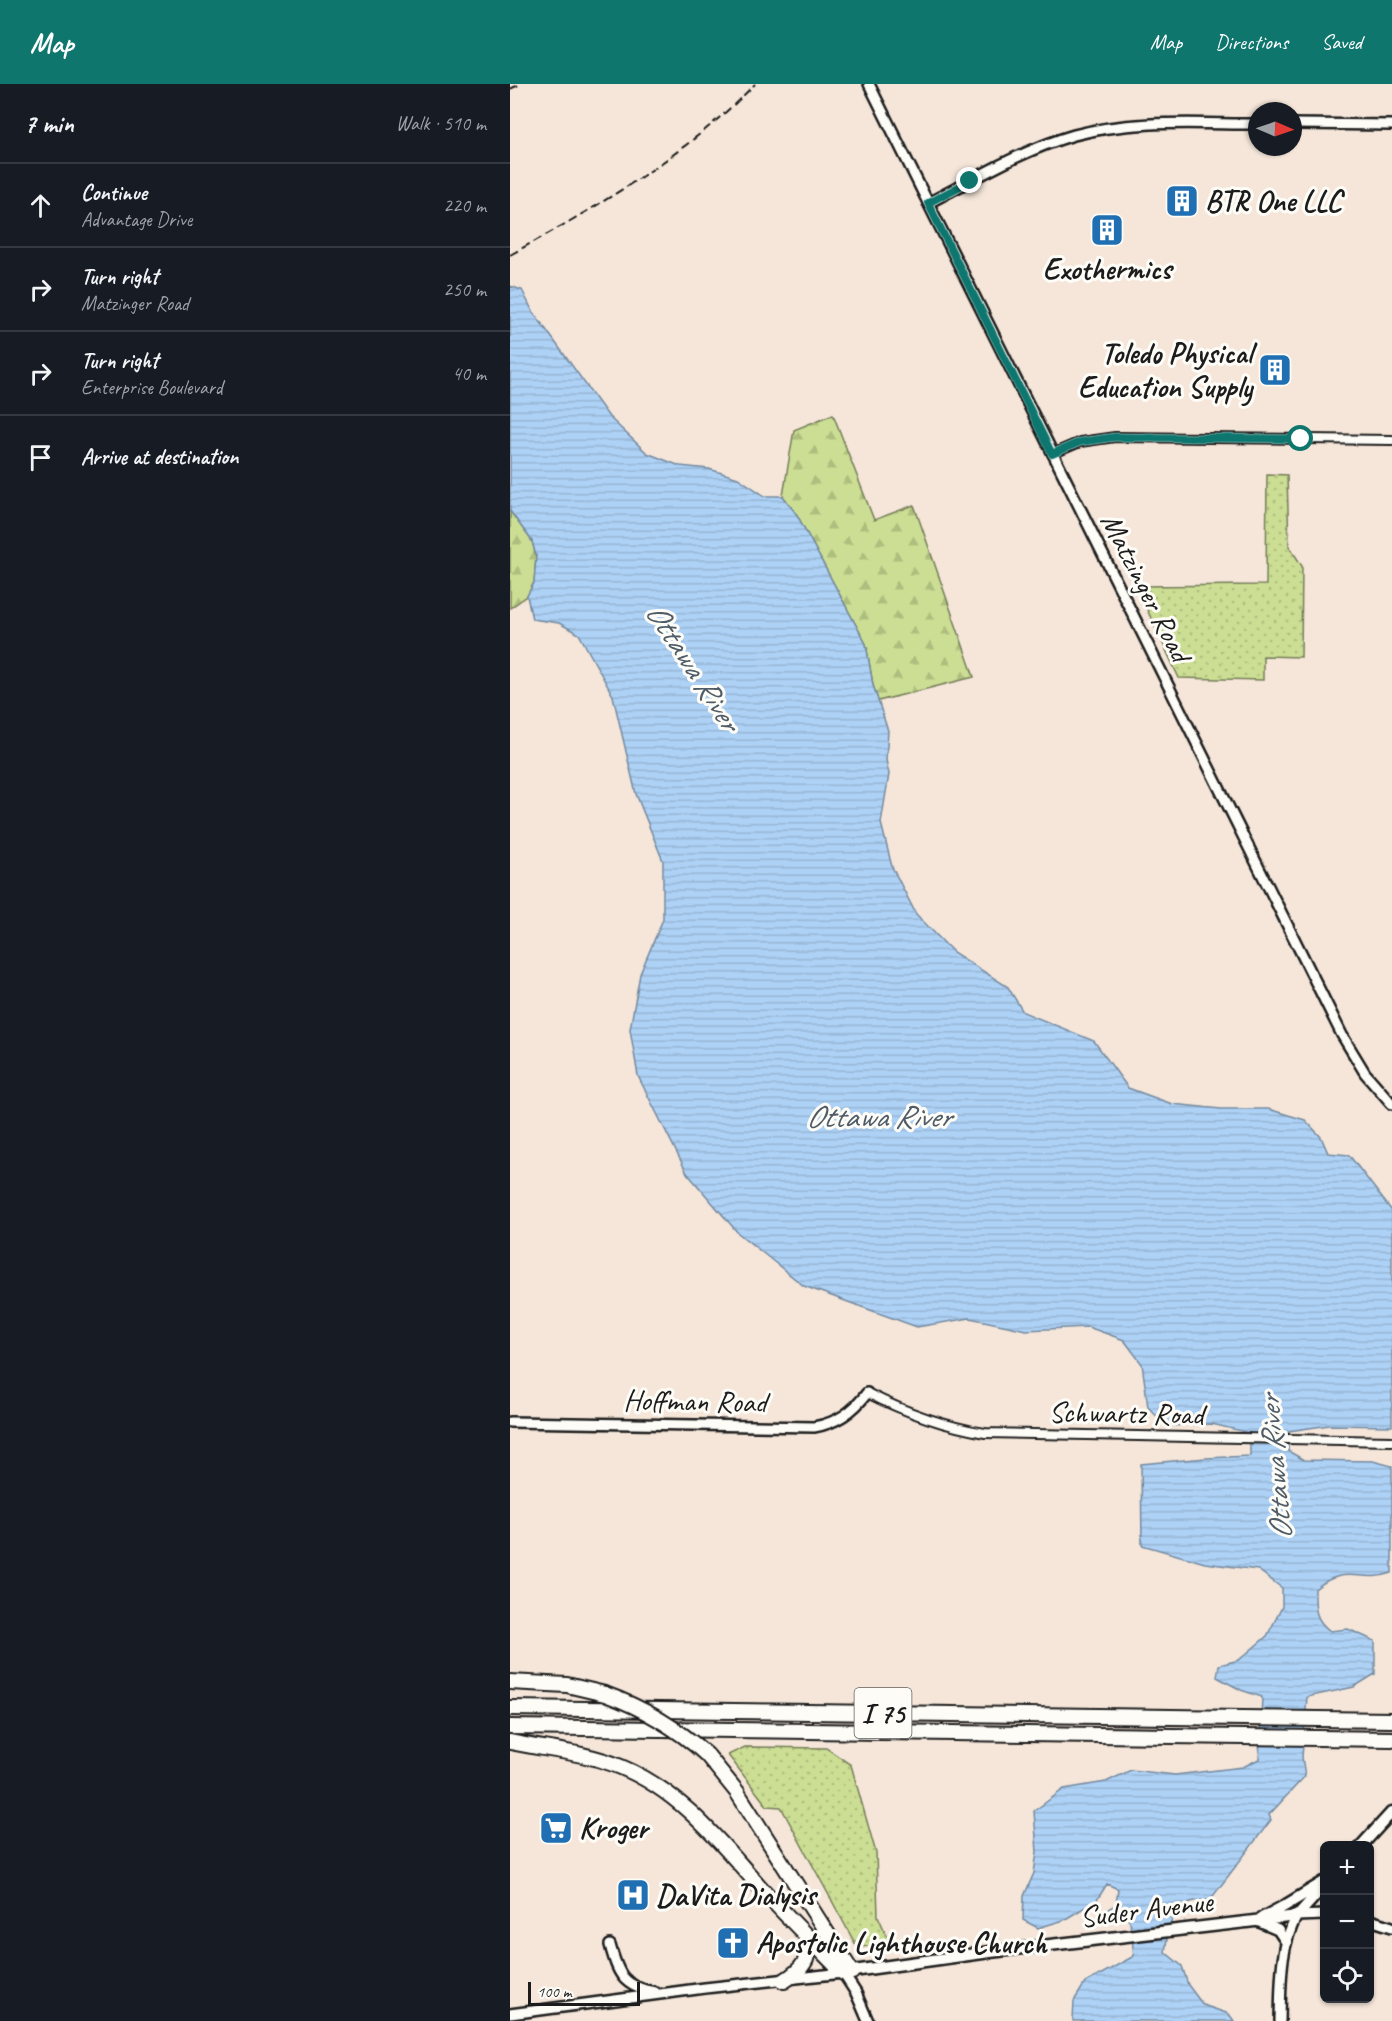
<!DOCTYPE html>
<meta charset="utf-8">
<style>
:root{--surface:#171b24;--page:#242831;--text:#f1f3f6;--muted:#9ea1a6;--line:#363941;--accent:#0f766e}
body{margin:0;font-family:Caveat,sans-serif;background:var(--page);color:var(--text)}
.controls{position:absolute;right:18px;bottom:18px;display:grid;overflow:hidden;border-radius:9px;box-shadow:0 2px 4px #0004}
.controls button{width:54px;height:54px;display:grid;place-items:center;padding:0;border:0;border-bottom:2px solid var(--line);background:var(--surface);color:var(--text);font:30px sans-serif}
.compass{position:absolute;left:738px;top:18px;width:54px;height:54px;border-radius:50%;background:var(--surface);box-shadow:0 2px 4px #0004;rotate:92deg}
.scale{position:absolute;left:18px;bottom:15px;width:112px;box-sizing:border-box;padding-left:6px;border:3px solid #1c1c1c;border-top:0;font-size:16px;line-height:21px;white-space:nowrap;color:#1c1c1c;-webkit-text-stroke:4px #fdfcf7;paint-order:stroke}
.stop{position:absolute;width:18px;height:18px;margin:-14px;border:4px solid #0f766e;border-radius:50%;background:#fff}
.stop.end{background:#0f766e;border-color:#fff;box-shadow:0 2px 6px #0008}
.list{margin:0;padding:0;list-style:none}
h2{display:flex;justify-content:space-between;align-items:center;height:78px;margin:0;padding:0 24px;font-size:26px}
h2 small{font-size:20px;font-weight:400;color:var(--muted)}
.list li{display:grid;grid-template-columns:39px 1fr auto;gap:18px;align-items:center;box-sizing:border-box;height:84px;padding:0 24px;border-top:2px solid var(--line)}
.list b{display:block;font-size:22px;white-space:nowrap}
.list p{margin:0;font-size:20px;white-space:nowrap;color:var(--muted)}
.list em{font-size:20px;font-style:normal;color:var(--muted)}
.icon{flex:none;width:33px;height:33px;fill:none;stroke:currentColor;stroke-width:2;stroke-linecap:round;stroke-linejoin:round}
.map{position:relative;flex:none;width:882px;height:1937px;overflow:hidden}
header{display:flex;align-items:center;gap:36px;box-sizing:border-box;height:84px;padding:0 30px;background:var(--accent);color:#fff}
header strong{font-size:28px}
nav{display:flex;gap:33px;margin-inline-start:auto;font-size:21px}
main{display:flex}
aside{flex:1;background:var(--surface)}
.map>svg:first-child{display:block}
.green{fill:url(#green-dots);stroke:#747d58;stroke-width:1.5}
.forest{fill:url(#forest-firs);stroke:#747d58;stroke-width:1.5}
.water{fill:url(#water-rules);stroke:#74899f;stroke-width:1.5}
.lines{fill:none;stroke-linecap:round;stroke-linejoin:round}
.minor-casing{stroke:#1c1c1c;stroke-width:12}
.tertiary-casing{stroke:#1c1c1c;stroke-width:14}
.secondary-casing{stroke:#1c1c1c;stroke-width:15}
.motorway-casing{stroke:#1c1c1c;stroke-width:18}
.minor{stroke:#fdfcf7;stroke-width:8}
.tertiary{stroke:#fdfcf7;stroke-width:9}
.secondary{stroke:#fdfcf7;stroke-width:10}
.motorway{stroke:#fdfcf7;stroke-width:14}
.rail{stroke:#1c1c1c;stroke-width:2;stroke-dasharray:9 4.5;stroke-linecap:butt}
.motorway-bridge-casing{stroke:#1c1c1c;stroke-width:18;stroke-linecap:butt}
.motorway-bridge{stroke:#fdfcf7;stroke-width:14}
.route{stroke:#0f766e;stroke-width:8}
.labels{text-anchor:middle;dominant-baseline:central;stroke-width:6;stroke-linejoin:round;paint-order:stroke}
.shield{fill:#fdfcf7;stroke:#605f5e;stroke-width:1.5}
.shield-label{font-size:28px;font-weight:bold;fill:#1c1c1c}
.poi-label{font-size:30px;font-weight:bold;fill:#1c1c1c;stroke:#fdfcf7;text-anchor:start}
.street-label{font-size:30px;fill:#1c1c1c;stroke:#fdfcf7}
.water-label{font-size:32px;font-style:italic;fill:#4f5c68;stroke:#fdfcf7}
</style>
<header>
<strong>Map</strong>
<nav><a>Map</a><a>Directions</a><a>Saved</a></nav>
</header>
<main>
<aside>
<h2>7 min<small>Walk · 510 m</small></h2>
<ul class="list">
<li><svg class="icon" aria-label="ahead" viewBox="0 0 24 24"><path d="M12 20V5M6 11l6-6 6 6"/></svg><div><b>Continue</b><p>Advantage Drive</p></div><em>220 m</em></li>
<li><svg class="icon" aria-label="right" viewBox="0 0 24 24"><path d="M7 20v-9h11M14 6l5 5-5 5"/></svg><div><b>Turn right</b><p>Matzinger Road</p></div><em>250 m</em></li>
<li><svg class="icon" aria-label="right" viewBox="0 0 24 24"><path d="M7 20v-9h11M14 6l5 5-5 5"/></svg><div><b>Turn right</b><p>Enterprise Boulevard</p></div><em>40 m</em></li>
<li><svg class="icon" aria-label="arrive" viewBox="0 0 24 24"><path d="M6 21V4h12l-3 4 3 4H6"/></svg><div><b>Arrive at destination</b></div></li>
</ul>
</aside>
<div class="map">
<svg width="882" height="1937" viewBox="0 0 882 1937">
<defs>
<pattern id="green-dots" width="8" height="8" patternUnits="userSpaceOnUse" patternTransform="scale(1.5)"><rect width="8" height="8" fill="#cbde93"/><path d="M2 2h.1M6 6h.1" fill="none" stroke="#aebe7e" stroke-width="1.8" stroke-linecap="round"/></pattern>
<pattern id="forest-firs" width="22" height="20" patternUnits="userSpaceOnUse" patternTransform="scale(1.5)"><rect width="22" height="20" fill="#cbde93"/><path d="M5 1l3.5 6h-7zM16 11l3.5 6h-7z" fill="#aebe7e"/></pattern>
<pattern id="water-rules" width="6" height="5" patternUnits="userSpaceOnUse" patternTransform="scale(1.5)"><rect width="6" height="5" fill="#aed2f6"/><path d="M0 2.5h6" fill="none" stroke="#95b4d2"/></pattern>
</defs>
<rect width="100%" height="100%" fill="#f5e6d9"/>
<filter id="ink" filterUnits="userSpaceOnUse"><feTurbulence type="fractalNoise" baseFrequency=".0167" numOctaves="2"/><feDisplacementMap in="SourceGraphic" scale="12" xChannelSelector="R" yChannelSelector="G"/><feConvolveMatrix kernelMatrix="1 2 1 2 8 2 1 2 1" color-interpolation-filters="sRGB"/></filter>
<g filter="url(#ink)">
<path class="green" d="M757,390L777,391L779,462L792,482L791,573L753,572V596L669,594L626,502L756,501Z
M235,1663L316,1664L341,1681L366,1769L368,1832L381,1861L347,1863L271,1723L257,1722L218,1671Z"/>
<path class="forest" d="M323,330L364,436L404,421L464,593L368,617L363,601L356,560L287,431L273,412L284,346Z
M0,427L22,457L26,472L24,499L17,512L0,524Z"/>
<path class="water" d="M0,202L12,206L22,226L99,333L137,369L170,382L199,385L228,394L255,412H273L287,431L356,560L363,601L378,647L376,676L379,690L371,739L382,783L406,830L443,868L498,903L513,928L584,957L618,1004L662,1020L711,1025H758L795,1036L811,1053L818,1069L839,1071L882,1127V1342L819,1341L779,1347L778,1367L794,1376L863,1377L882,1382V1489C850,1500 836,1479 805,1505C805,1524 804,1535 820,1547L838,1545L865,1557V1590L844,1603L797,1613L792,1673L795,1692L759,1731L761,1736L700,1816C662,1814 660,1836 655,1868L672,1882L678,1901L693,1921L719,1930L724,1937H563L564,1917L575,1899L624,1872L620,1838L614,1830L580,1840L590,1830L606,1821L608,1805L597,1800L587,1816L554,1836L528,1844L513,1836L514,1812L524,1789L527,1768L524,1727L554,1705L596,1698L621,1686L665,1691L733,1683L749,1675L752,1613L731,1606L707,1593L709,1581L729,1576L757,1552L772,1523V1504L748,1486L695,1479L632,1461L631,1380L696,1374L740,1372V1349L702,1340L656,1342L638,1323L632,1280L614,1256L578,1243L516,1246L460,1234L407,1243L294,1202L228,1149L177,1089L128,992L120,945L130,890L153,835V777L126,710L103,612L69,550L49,539L22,535L17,512L24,499L26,472L22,457L0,427Z"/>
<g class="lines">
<g class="minor-casing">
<path id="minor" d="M542,370L570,358L605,353L882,356
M357,1309C395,1328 433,1342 475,1349L882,1357"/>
</g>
<g class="tertiary-casing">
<path id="tertiary" d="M359,0L832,951L855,989L882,1020
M783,40L882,41
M418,119C465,95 512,66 564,51C623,35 686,40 747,40
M0,1338L304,1343C327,1339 343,1328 357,1309
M860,1836L882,1843
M747,1837L768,1846L776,1858
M100,1861C108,1890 113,1903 145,1908
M0,1930L195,1904L333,1889L346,1909L358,1937
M770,1937C771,1902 769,1863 787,1832L814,1831"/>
</g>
<g class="secondary-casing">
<path id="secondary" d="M851,1762L882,1728
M752,1834L776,1821L814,1798
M336,1888L480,1868L787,1832L814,1802"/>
</g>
<g class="motorway-casing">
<path id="motorway" d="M0,1598L57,1601L95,1610
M0,1624L882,1636
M0,1643L882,1655
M0,1658C38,1666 75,1668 111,1683C170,1707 209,1757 251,1804C277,1833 306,1861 333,1889
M197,1671L227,1708L342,1888
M274,1897C292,1886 303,1874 296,1851"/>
</g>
<use href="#minor" class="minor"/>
<use href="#tertiary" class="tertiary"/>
<use href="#secondary" class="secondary"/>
<use href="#motorway" class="motorway"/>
<path class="rail" d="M0,5L11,0
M0,171C88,122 174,73 245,0"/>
<g class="motorway-bridge-casing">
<path id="motorway-bridge" d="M95,1610C134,1624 167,1644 197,1671"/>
</g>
<use href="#motorway-bridge" class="motorway-bridge"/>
</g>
</g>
<g class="lines" filter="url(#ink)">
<path class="route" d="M460,97L418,119L542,370L570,358L605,353L791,355"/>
</g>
<defs>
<g id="building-square" transform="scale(1.725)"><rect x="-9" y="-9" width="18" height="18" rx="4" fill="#1f6fb2" stroke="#fdfcf7"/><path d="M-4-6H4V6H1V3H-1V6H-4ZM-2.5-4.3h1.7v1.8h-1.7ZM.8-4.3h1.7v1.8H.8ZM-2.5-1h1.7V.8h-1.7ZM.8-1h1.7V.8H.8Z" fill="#fff"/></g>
<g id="supermarket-square" transform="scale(1.725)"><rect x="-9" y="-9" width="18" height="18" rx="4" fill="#1f6fb2" stroke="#fdfcf7"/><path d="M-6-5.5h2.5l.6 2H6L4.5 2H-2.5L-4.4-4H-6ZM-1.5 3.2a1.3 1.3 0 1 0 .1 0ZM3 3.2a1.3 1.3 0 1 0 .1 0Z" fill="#fff"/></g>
<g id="hospital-square" transform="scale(1.725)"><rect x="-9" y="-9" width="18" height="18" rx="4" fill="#1f6fb2" stroke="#fdfcf7"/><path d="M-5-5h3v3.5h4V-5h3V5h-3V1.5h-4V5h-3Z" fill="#fff"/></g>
<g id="church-square" transform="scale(1.725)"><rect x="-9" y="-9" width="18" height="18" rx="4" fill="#1f6fb2" stroke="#fdfcf7"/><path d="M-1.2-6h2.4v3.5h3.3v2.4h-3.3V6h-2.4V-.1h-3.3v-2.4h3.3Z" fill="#fff"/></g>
</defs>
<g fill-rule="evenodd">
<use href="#building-square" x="672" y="117"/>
<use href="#building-square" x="597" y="146"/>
<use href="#building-square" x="765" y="286"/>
<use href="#supermarket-square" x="46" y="1744"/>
<use href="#hospital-square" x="123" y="1811"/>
<use href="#church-square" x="223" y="1859"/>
</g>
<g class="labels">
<rect class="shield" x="344.5" y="1604" width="57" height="50" rx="4.5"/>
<g class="shield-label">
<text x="373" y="1629">I 75</text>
</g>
<g class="poi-label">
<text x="695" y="117">BTR One LLC</text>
<text x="597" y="185" text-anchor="middle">Exothermics</text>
<text x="742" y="269" text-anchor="end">Toledo Physical<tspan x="742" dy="34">Education Supply</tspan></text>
<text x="69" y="1744">Kroger</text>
<text x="146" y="1811">DaVita Dialysis</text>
<text x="246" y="1859">Apostolic Lighthouse Church</text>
</g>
<g class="street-label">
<text transform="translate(636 503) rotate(63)">Matzinger Road</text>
<text transform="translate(185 1317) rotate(1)">Hoffman Road</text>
<text transform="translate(616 1329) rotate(1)">Schwartz Road</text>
<text transform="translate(636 1825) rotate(-7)">Suder Avenue</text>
</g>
<g class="water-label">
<text transform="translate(183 582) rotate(57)">Ottawa River</text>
<text x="368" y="1032">Ottawa River</text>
<text transform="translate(765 1384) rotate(-95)">Ottawa River</text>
</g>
</g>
</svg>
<div class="controls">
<button>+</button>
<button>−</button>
<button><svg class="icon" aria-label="locate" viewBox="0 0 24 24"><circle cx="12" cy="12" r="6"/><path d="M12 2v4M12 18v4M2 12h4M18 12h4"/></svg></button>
</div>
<svg class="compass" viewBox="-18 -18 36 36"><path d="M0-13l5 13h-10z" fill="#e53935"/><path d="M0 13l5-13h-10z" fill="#9ea1a6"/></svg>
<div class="scale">100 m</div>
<div class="stop" style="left:791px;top:355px"></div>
<div class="stop end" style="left:460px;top:97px"></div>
</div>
</main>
